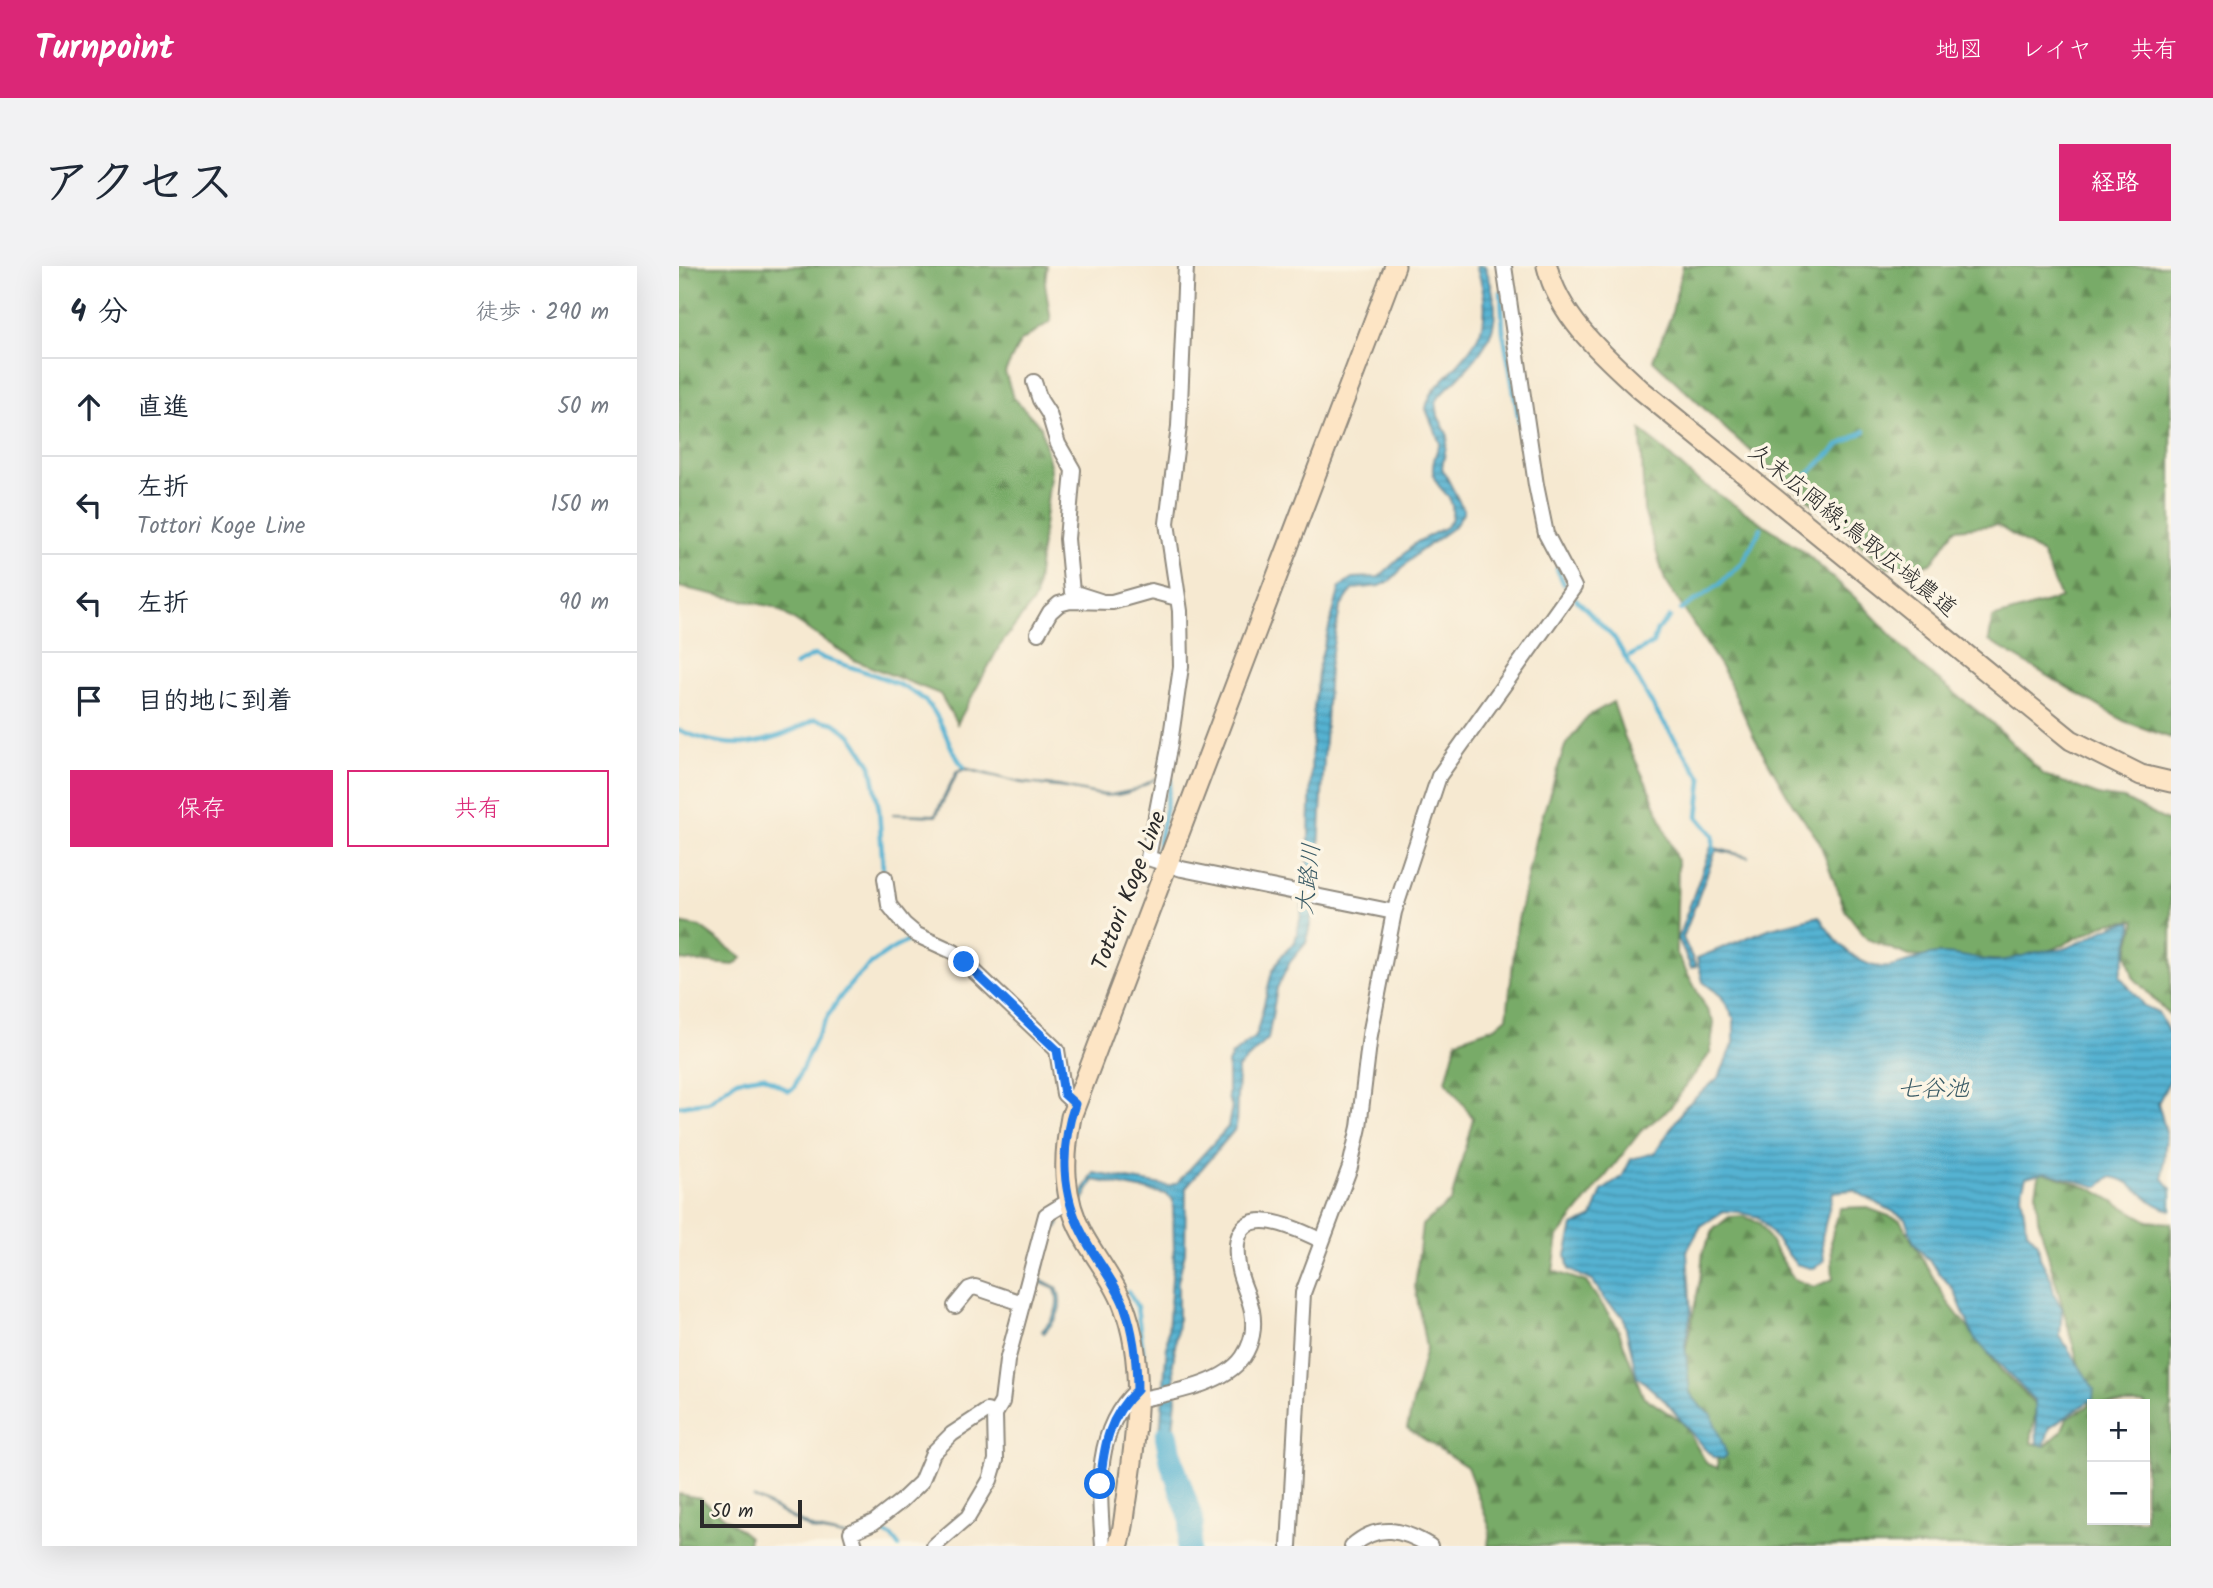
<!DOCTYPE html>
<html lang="ja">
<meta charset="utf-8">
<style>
:root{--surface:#fff;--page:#f2f2f3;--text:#1f2937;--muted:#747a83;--line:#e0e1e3;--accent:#db2777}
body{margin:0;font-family:Kalam,"Klee One",sans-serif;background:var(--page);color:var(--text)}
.controls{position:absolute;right:21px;bottom:21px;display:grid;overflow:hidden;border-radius:0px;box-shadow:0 7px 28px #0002}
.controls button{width:63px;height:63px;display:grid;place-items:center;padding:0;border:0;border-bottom:2px solid var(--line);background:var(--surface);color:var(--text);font:35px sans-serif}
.scale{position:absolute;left:21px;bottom:18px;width:102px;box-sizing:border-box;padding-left:7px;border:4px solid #2b2b2b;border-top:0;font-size:19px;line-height:24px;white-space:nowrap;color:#2b2b2b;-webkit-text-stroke:5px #fcf5e5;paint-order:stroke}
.stop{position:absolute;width:21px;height:21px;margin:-16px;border:5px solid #1a73e8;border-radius:50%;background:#fff}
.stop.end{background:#1a73e8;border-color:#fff;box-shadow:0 2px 7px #0008}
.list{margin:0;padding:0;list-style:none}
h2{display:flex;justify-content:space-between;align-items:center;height:91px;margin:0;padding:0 28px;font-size:30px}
h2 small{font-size:23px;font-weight:400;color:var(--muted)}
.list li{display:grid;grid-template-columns:46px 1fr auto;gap:21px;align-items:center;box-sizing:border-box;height:98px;padding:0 28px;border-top:2px solid var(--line)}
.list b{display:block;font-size:26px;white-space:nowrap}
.list p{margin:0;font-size:23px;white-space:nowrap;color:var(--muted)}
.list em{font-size:23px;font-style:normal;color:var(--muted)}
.actions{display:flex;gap:14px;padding:21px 28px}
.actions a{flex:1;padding:16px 0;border:2px solid var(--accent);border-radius:0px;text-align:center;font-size:24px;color:var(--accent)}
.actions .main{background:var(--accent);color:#fff}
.icon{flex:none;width:38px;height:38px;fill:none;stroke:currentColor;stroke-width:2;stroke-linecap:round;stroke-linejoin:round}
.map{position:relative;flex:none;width:1492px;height:1280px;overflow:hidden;border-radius:0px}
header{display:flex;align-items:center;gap:42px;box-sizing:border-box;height:98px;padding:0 35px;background:var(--accent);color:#fff}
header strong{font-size:33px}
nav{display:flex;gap:38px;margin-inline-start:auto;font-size:24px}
.intro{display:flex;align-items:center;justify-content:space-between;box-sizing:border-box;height:168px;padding:0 42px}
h1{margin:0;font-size:49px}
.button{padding:18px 32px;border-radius:0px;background:var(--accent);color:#fff;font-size:24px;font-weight:700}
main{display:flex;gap:42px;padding:0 42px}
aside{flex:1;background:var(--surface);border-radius:0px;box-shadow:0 7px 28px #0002}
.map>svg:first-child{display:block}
.forest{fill:url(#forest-firs);stroke:#526b49;stroke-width:2;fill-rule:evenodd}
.water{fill:url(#water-rules);stroke:#406e7e;stroke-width:2}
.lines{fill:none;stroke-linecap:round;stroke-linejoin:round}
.stream{stroke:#54b2d2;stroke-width:4.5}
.river{stroke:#54b2d2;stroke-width:24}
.street-casing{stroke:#908a7e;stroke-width:18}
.secondary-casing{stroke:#908a7e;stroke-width:23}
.street{stroke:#fff;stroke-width:14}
.secondary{stroke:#fde5c5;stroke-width:19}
.route{stroke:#1a73e8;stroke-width:9}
.labels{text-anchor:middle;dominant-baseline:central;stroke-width:7;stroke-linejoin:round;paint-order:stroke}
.street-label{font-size:23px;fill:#2b2b2b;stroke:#fcf5e5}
.water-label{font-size:24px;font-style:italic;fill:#395a65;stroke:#fcf5e5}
</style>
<header>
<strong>Turnpoint</strong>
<nav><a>地図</a><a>レイヤ</a><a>共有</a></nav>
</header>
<div class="intro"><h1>アクセス</h1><a class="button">経路</a></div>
<main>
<aside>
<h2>4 分<small>徒歩 · 290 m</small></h2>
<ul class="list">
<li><svg class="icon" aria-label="ahead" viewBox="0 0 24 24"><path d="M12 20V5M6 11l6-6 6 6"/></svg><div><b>直進</b></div><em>50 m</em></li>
<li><svg class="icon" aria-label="left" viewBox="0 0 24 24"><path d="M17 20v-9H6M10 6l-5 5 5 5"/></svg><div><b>左折</b><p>Tottori Koge Line</p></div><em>150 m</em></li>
<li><svg class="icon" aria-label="left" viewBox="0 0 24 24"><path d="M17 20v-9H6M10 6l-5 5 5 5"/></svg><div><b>左折</b></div><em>90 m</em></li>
<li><svg class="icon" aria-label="arrive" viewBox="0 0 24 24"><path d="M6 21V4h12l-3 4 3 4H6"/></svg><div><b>目的地に到着</b></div></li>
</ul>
<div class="actions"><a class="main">保存</a><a>共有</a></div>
</aside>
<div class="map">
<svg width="1492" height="1280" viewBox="0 0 1492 1280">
<defs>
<pattern id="forest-firs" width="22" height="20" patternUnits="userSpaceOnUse" patternTransform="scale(1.75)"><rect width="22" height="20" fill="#78ab67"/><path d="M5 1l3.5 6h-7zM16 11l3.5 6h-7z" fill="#638b55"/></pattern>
<pattern id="water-rules" width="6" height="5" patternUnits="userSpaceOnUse" patternTransform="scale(1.75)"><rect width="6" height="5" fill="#54b2d2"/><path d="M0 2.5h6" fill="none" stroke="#4691ab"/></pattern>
</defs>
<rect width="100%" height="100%" fill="#fcf5e5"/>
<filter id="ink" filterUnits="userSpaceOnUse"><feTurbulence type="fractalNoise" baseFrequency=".0143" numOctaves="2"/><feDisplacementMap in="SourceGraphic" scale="14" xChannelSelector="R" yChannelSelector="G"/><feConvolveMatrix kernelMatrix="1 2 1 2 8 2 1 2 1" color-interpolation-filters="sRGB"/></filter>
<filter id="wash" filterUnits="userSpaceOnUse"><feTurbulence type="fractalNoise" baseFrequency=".00686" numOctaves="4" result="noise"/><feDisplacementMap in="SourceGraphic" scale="28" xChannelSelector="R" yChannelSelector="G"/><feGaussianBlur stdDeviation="1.57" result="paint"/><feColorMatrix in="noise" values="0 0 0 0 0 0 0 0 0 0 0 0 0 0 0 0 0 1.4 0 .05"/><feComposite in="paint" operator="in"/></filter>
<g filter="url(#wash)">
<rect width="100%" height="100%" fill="#f6e9d1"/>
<path class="forest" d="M0,0H368L366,17L372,55L341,76L326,106L334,131L362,161L372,203L356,333L320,381L278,458L261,428L177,395L95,341L0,321Z
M1004,0H1492V472L1445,455L1310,375L1313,352L1382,332L1363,288L1318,259L1276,263L1252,298L1208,301L1051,167L974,94L992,50Z
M962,164L1015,212L1123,284L1182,337L1239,398L1312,456L1365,509L1422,530L1445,533L1492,557V751L1454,711L1448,689L1457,654L1429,657L1375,683L1332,695L1230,690L1188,673L1166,644L1140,575L1113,537L1075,471L1046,407L986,314L965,245Z
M934,436L946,472L969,521L999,597L997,686L1035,757L1031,787L990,843L962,865L879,971L874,1005L907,1016L938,1060L964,1130L1004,1157L1028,1198L1039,1202L1036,1176L1013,1149L1002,1107L1021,1014L1024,985L1035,963L1050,951L1065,950L1080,957L1115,1013L1135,1021L1154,1013L1152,973L1161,942L1186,941L1221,954L1268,1035L1322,1104L1357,1139L1352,1177L1366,1180L1382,1166L1388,1152L1411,1139L1359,953L1357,926L1361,905L1413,923L1469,955L1492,957V1280H809L811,1262L788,1201L728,1162L747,1082L736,1021L743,959L772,935L794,852L767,815L778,774L816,761L828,751L838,659L857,570L886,480L909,450ZM1413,1138H1466V1254H1413Z
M0,657L21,661L63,692L55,699L0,694Z
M0,1228L21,1232L70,1271L69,1280H0Z"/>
<path class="water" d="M797,0H806C825,53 817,72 779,112C772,119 761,127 757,136L759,150L769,170L763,202L785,245L776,260L736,289L711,315L701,320L674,323L661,342L650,401L638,621L631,659L627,677L611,696L598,722L589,773L559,802L557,862L507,921L506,986L499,1015V1056L494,1098L497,1133L492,1183L497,1197L490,1204L482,1183L481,1169L495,987L494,934L487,928L415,914L402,938L399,934L415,907L489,920L498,917L549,861L553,840L549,832V798L553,789L577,770L593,706L603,689L616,676L622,649L629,601L634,450L640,399L661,321L674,312L700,311L738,276L767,261L772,255C782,216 737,231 761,177L747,143C749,129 758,120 767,111C804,73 816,52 797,0Z
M286,502L342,517L380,520L426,530L456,524L477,512C433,542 423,525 378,521C345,518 317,511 286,503L279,506L257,550L213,548L256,549L278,505Z
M1032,581L1070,591L1037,584L1004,672L1017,700L1012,702L999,672Z
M1140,650C1152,670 1167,689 1189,698C1211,708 1230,693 1251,689C1274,685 1294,694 1315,695C1333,695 1346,688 1362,685C1370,684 1377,685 1384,683C1408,676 1427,657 1453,656C1455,665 1443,695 1441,710L1465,740L1479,746L1492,770V812L1479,837L1487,866L1484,912L1492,923V944C1468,940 1457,913 1431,911L1420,921L1366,906L1347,911L1342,928L1348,965L1359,977L1361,992L1372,1012L1375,1028L1383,1042L1381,1070L1415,1123L1414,1133L1371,1161L1365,1180L1358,1177L1356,1135L1295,1072L1275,1024L1235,977L1226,952L1174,924L1154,926L1143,971L1145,995L1135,1003L1117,998L1079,951L1060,946L1045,945L1022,960L1008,985L1012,1046L1006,1079L1011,1127L1023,1142L1032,1148L1048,1189L1044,1193L1034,1191L1024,1181L987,1136L958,1110L944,1050L926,1034L914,1015L890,1004L887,989L894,960L913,951L923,925L943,911L952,893L976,887L1006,841L1040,811L1055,777V752L1042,730L1024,716L1018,692L1092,662Z
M379,955L381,958L371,968L361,1013L378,1022C386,1041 378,1053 365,1067L363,1065C375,1052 382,1041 376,1023L358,1015L368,966Z
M74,1231L135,1263L170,1271L133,1264Z"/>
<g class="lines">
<path class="stream" d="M822,26L824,65L842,166
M1117,219L1159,180L1186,165
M878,303L885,318
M897,333L936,373L977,445L1023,513L1019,551L1034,569V585
M1002,344L1038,320L1064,296L1082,262
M951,390L974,377L978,364L991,351
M116,399L135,389C167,401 228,414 250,439C266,457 269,484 285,501
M0,464C53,487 88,480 136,453L155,457L172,469L192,499L200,543L204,604
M478,587L492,513
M0,840L29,836L58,814L84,810L110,825L115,821C143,757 164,705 232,673
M449,1025L458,1041L468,1115
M194,1261L213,1271L220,1280"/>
<path class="river" d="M488,1170L493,1197L513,1255L509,1280"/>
</g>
</g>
<g filter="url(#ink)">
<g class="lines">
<g class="street-casing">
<path id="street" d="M507,0L500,160L488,257L501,345L502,401L491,477L469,592L503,603L715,646
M355,116L361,134L370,148L379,178L394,204L388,273L393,326L421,335
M359,367L371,346L380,338L391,335L433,336L472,325L498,332
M206,612L210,639L225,658L238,669L275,686L378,784L385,828L396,838
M276,1040L290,1023L296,1021L343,1037
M458,1134C489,1127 544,1120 564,1091C573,1078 576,1061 573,1045C570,1029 561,1015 559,999C548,931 609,958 643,975
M176,1280L172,1266L195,1256L222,1235L242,1216L254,1187L273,1168L308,1145L316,1148
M255,1280L289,1251L311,1214L317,1194L316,1148L323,1136L328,1095L367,949L390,935
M424,1280C420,1225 414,1164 458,1124
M610,1280L624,1027L671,901L680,861L691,769L715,646L760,510L895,321L867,268L857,219L825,0
M673,1280C699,1257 723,1263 751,1280"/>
</g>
<g class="secondary-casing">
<path id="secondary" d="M868,0C880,51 924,89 961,123L1392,474L1462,509L1492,516
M439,1280C445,1266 445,1248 448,1233C457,1170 468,1099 444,1038C435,1014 417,993 404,969C383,931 384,892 392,851L716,0"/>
</g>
<use href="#street" class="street"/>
<use href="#secondary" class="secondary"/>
</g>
</g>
<g class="lines" filter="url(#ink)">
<path class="route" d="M285,696L378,784L385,828L396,838C381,882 382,928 404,969C416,993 435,1014 445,1039C455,1067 458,1094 458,1124C429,1151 425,1180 421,1218"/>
</g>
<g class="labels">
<g class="street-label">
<text transform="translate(1173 265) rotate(39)">久末広岡線;鳥取広域農道</text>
<text transform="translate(451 625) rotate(-69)">Tottori Koge Line</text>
</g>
<g class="water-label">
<text transform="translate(630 613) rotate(-84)">大路川</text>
<text x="1254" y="823">七谷池</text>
</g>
</g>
</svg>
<div class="controls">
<button>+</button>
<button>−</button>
</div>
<div class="scale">50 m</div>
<div class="stop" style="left:421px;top:1218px"></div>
<div class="stop end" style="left:285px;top:696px"></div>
</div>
</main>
